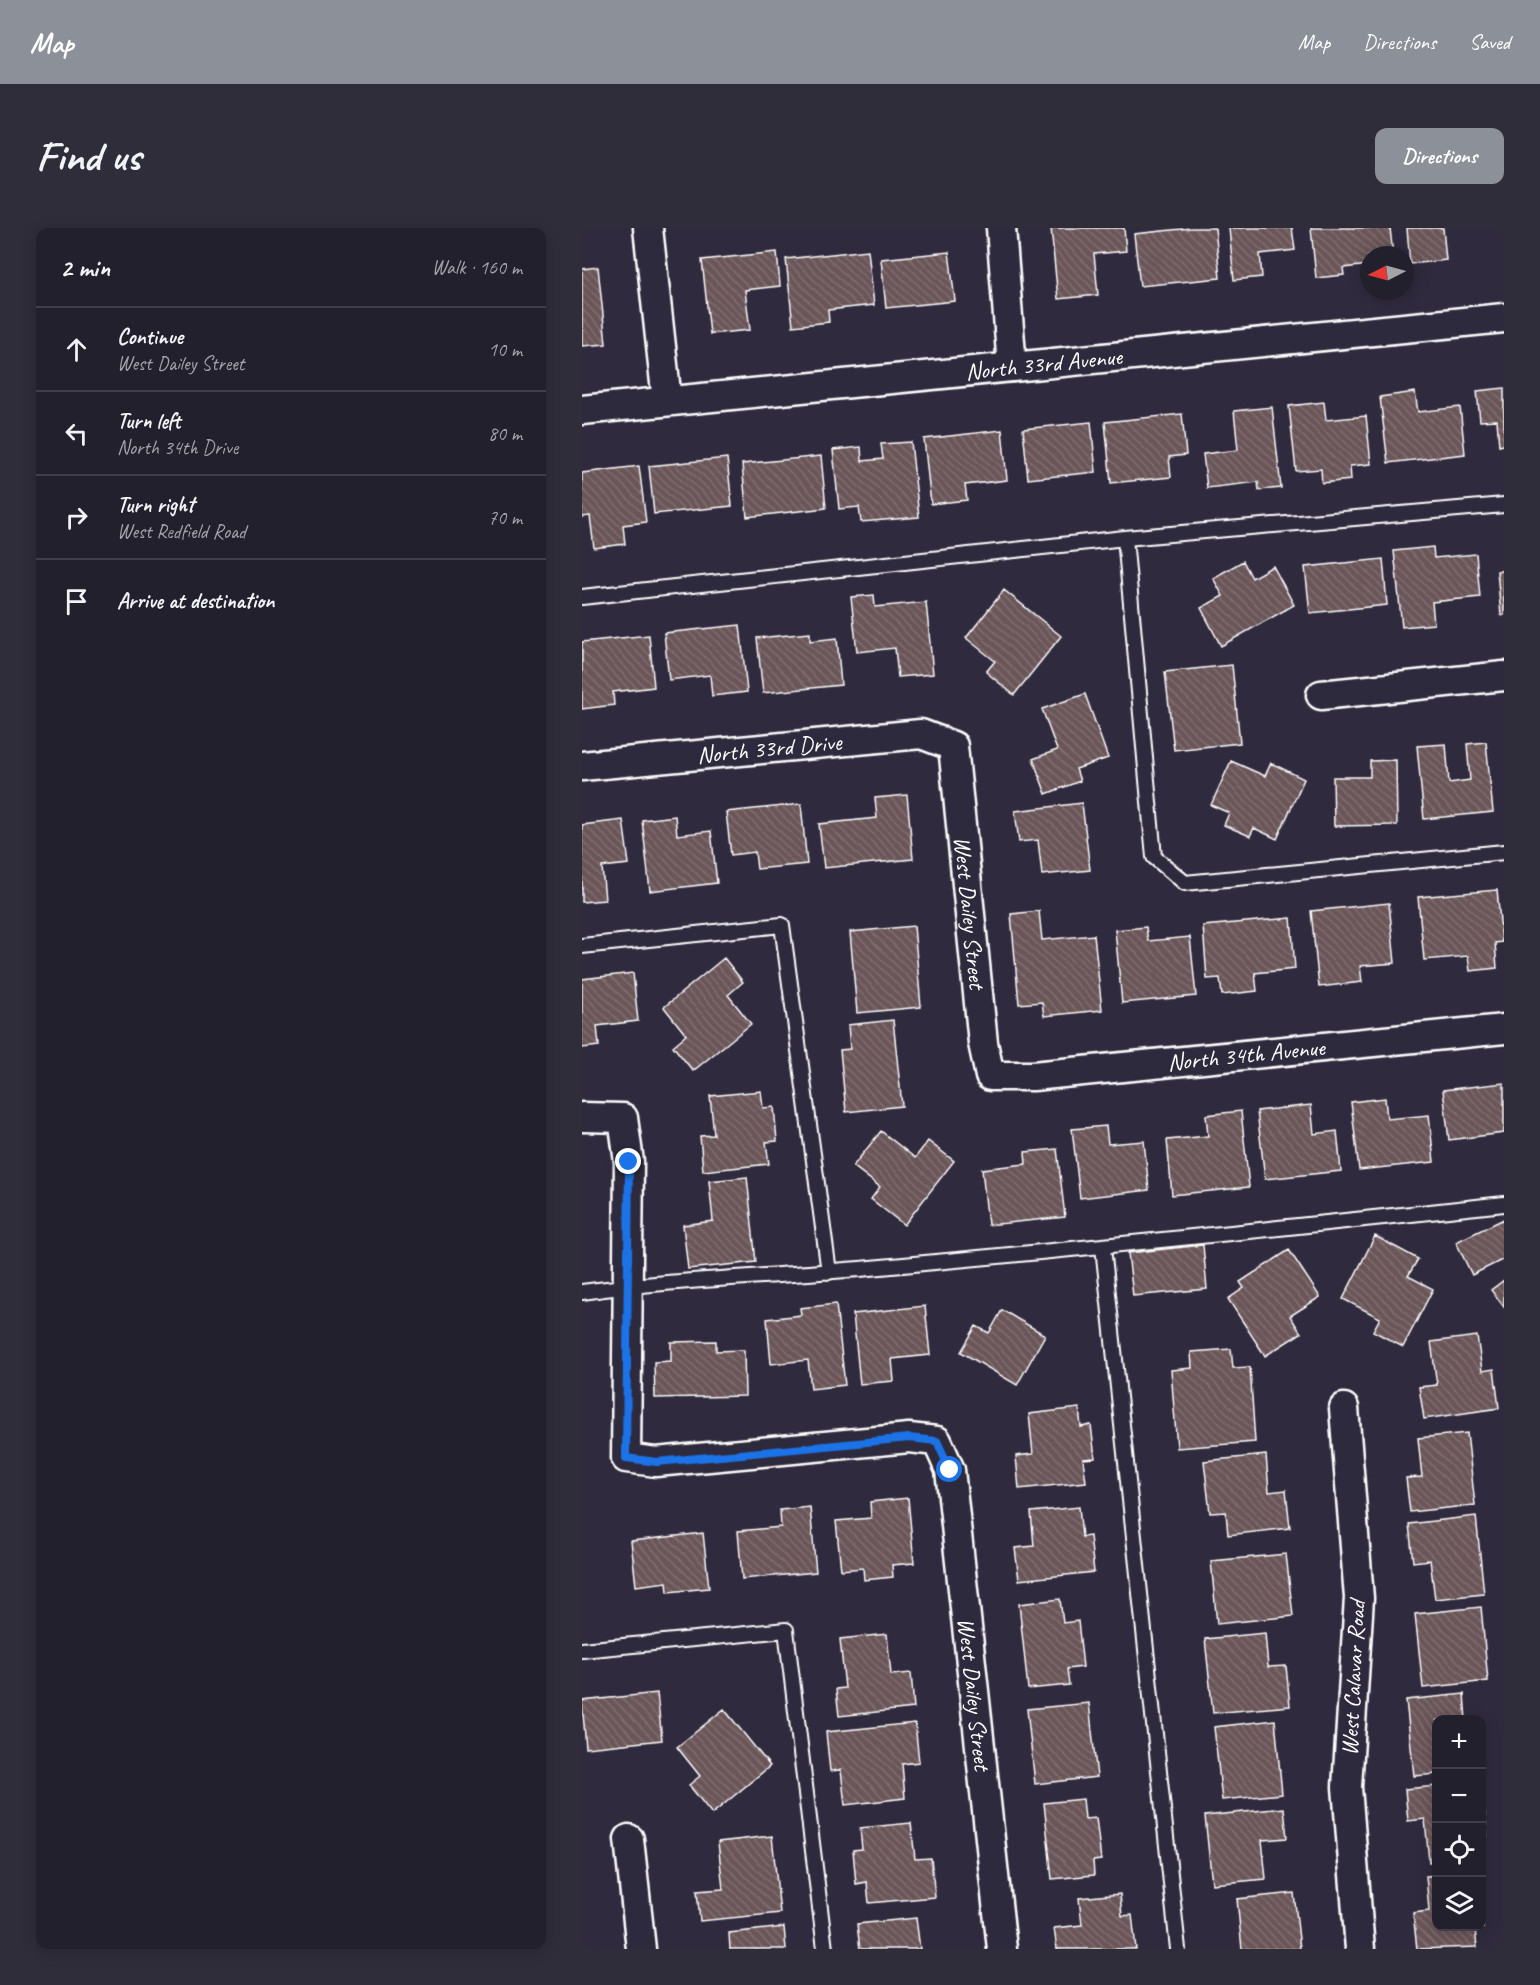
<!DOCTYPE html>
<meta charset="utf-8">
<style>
:root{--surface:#23202e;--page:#2f2d3a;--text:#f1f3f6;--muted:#a3a3aa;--line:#403e4a;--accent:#8c9099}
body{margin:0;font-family:Caveat,sans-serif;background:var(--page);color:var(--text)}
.controls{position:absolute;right:18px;bottom:18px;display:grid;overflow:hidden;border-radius:12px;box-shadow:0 3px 15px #0003}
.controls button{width:54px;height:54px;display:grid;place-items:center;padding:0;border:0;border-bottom:2px solid var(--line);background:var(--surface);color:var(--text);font:30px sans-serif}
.compass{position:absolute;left:778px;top:18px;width:54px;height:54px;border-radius:50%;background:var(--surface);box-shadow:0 3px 15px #0003;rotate:264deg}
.stop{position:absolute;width:18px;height:18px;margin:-14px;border:4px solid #1a73e8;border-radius:50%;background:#fff}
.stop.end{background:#1a73e8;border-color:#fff;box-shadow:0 2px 6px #0008}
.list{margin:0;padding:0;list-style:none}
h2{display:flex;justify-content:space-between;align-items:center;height:78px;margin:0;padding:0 24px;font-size:26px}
h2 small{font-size:20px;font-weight:400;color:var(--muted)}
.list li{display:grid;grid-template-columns:39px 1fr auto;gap:18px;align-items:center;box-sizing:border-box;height:84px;padding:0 24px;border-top:2px solid var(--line)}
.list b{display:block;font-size:22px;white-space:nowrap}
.list p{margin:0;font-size:20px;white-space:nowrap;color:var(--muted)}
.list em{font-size:20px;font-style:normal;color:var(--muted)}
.icon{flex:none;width:33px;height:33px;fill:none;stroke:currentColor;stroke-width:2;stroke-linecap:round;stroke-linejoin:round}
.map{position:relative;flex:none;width:922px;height:1721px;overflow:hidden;border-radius:12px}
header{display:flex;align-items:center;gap:36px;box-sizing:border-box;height:84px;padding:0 30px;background:var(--accent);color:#fff}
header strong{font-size:28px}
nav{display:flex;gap:33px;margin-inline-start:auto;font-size:21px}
.intro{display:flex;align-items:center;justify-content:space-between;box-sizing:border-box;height:144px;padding:0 36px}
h1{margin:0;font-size:42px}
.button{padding:15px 27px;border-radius:12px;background:var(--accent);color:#fff;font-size:21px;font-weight:700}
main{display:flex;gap:36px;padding:0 36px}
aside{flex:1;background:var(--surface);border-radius:12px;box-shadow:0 3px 15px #0003}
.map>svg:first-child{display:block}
.building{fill:url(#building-back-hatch);stroke:#fff;stroke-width:1.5}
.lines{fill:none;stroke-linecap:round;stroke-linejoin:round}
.lane-casing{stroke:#fff;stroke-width:18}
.street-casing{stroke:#fff;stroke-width:33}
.lane{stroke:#2f2a3d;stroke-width:14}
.street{stroke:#2f2a3d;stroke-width:28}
.route{stroke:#1a73e8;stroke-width:8}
.labels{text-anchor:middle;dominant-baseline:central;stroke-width:5;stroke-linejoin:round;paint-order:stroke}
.street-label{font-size:24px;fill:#fff;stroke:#2f2a3d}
</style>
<header>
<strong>Map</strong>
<nav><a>Map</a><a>Directions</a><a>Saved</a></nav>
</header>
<div class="intro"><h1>Find us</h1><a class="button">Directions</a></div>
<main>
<aside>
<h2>2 min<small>Walk · 160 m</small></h2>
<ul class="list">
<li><svg class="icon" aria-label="ahead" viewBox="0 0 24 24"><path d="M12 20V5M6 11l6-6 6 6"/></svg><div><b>Continue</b><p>West Dailey Street</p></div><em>10 m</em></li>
<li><svg class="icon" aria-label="left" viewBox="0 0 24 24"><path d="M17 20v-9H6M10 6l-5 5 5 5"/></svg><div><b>Turn left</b><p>North 34th Drive</p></div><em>80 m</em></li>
<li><svg class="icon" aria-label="right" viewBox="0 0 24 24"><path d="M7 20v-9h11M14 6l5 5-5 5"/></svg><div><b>Turn right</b><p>West Redfield Road</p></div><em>70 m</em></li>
<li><svg class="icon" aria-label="arrive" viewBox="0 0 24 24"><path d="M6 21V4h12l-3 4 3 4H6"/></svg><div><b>Arrive at destination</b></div></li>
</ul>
</aside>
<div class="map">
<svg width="922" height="1721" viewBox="0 0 922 1721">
<defs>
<pattern id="building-back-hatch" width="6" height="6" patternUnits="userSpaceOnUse" patternTransform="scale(1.5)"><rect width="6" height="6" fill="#6a5558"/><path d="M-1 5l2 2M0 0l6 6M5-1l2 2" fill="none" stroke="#806e71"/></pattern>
</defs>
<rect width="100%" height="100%" fill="#2f2a3d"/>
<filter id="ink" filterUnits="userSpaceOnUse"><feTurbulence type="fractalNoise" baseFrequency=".0167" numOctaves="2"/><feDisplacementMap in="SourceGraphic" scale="12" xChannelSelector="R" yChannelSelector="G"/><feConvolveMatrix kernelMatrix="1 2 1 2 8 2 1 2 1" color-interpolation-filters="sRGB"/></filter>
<g filter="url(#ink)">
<path class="building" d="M469,0H542L544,23L512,26L516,67L476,71Z
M609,0H633L638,50L558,58L552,6Z
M647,0H710L713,22L678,26L680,49L652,52Z
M729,0H808L811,27H787V37L761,40L762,47L734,50Z
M825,0H861L864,32L828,36Z
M286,22L292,77L246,82L247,94L211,98L204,31Z
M195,24L198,58L163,62L168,102L128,106L120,32Z
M367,24L373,73L304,80L299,31Z
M16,39L24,116L0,118V41Z
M922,160V217L917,218L915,192L898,193L895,163Z
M833,164L836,184L878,179L883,226L806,235L798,169Z
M742,174L744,192L784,188L789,236L768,238L769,252L740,255L739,241L714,243L707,178Z
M690,179L699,260L677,262L676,254L625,260L621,226L656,222L652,183Z
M600,186L604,227L587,229L589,249L529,255L523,194Z
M509,194L514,244L446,251L441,201Z
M420,202L425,252L383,257L385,272L349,276L342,211Z
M329,214L337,289L279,294L277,279L257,281L251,222L279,219L280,233L301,231L299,216Z
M239,228L244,280L165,289L160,236Z
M145,230L150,278L72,286L67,238Z
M57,238L64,294L41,297L43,316L12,320L8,288L0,289V245Z
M851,319L852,330L894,326L898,369L850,374L852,396L820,399L812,323Z
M801,331L805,377L728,385L723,339Z
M661,333L670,350L691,338L712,377L639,418L619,380L641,368L631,350Z
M915,343H922V387H919Z
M422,362L479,408L432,467L404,444L413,433L384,410Z
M292,367L293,379L344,374L351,446L316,449L313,420L275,424L269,369Z
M158,397L165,464L130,468L128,447L87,452L82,405Z
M228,405V413L255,410L259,457L181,465L175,410Z
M67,407L72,459L31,464L32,477L0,481V414Z
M650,437L658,515L592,522L583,444Z
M503,466L526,530L494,541L498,553L464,566L451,531L475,522L460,481Z
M904,514L911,584L842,591L835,518L864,516L867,555L888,552L885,516Z
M814,532L815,597L752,598L751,549H788V533Z
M649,533L683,548L689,535L722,551L695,611L672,600L668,608L642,597L647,585L629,577Z
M325,567L331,631L242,640L237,596L295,590L293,570Z
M500,575L508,642L460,647L456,612L437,614L433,583Z
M219,576L225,636L175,641L173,624L149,627L144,584Z
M93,588L95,607L129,603L135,655L68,663L60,592Z
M41,592L47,636L20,639L23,672L0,674V597Z
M915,662L920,714L913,715L915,740L888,743L886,728L842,732L836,669Z
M807,675L813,735L778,738L780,754L737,759L729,683Z
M457,683L460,712L512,707L520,782L462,788L460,774L437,776L429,686Z
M709,690L713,741L673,745L675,763L640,767L638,750L625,751L621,698Z
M332,698L339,779L275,785L268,704Z
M564,699L566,713L608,709L614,768L540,775L533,702Z
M142,730L161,754L146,767L169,796L111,843L91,818L104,807L82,779Z
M51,745L56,793L15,798L17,818L0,820V751Z
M311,792L320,878L264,884L258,822L268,821L266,797Z
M922,855V905L867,912L861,862Z
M179,863L181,880L192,879L195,913L184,914L187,936L121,943L118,908L132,907L128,868Z
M803,870L805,891L847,887L852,934L777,942L769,874Z
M729,877L732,906L755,903L759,943L683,951L675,883Z
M659,883L667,959L590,967L585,912L626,908L624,887Z
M524,898L526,916L562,913L567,962L498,970L490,901Z
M299,903L333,930L346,913L372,933L322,997L289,971L298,959L271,938Z
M475,921L483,989L406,997L400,941L444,936L443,924Z
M165,949L174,1034L106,1041L101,997L131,993L127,953Z
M922,991V1031L890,1047L874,1014Z
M793,1008L836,1031L826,1048L851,1061L821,1119L791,1103L798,1090L761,1071Z
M621,1017L625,1061L551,1068L546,1025Z
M707,1022L738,1069L708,1088L719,1105L683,1128L646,1071L662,1060L658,1054Z
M922,1052V1079L909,1062Z
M254,1076L263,1157L229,1161L226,1132L189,1136L185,1091L219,1087L218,1080Z
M343,1078L348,1127L310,1131L312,1153L278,1156L271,1086Z
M420,1082L463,1107L435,1157L379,1124L394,1098L407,1105Z
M895,1108L900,1143L912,1141L917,1180L842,1191L837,1159L855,1157L849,1114Z
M134,1113V1123L162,1122L163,1168L73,1170L72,1134L89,1133V1114Z
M649,1121L651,1140L668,1139L673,1214L595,1220L589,1142L610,1140L609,1124Z
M497,1180L499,1199L509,1197L513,1230L501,1231L504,1254L437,1261L434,1228L451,1226L447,1186Z
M885,1205L893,1277L828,1284L824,1250L840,1249L836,1210Z
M684,1227L687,1264L704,1262L708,1300L646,1307L644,1284L628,1285L622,1233Z
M326,1270L332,1335L310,1337L311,1349L282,1352L281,1340L259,1342L254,1293L289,1290L288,1274Z
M228,1279L234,1344L160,1351L156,1303L199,1299L198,1282Z
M497,1279L500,1309L508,1308L512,1344L437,1352L433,1320L452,1318L449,1284Z
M894,1288L902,1366L853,1371L848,1332L831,1334L827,1296Z
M121,1305L127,1360L86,1364L85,1354L54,1358L49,1313Z
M704,1326L711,1388L635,1396L629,1333Z
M478,1371L481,1395L496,1393L501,1439L485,1441L487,1457L446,1461L437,1376Z
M899,1379L906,1453L841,1460L833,1386Z
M683,1405L686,1439L704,1438L708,1478L631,1485L623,1411Z
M305,1406L309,1447L329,1445L332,1480L257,1488L254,1461L263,1460L258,1411Z
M75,1465L80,1512L4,1520L0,1473Z
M882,1466L884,1492H855V1546L832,1548L824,1472Z
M507,1475L515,1549L453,1556L445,1481Z
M142,1481L188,1538L130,1586L107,1557L118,1548L95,1519Z
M693,1492L700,1566L640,1572L632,1499Z
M333,1495L337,1534L320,1536L323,1570L263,1577L259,1542L248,1543L244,1504Z
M855,1558V1633L847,1634L843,1591L826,1593L823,1561Z
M900,1558L905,1608H900Z
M501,1571L503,1591L514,1590L519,1632L511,1633L512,1647L470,1651L462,1575Z
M702,1580L705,1610L680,1612L684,1651L630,1656L623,1588Z
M329,1595L333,1631L349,1630L353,1669L287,1675L285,1654L274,1656L271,1622L280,1621L278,1600Z
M190,1608L198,1685L118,1693L115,1663L141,1661L136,1614Z
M855,1647V1698H900V1682L901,1700L893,1701L895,1719L835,1721L831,1685L847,1683L844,1648Z
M712,1665L718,1721H660L655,1671Z
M538,1666L540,1688L550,1687L554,1721H475L472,1700L500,1697L497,1670Z
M334,1690L338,1721H278L275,1696Z
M202,1699L204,1721H148L147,1705Z"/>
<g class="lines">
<g class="lane-casing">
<path id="lane" d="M543,310L572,629L603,655L922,624
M0,369L543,310L922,277
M0,718L200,697L247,1044
M521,1019L596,1721
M0,1064C95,1051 192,1049 288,1040C499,1021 711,999 922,976
M0,1422L204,1402L243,1721"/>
</g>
<g class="street-casing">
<g id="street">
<path d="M66,0L85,173"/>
<path d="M419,0L430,139"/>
<path id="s1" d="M0,182L922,90"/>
<path d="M739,467L922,448"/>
<path id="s2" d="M0,538L339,506L371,518L401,815L408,848H451L922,801"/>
<path id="s3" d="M0,889L41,890L47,934L44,1230L74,1234L327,1210L355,1213L368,1242L420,1721"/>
<path d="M762,1180L777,1370L765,1559L778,1721"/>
<path d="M47,1611L59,1721"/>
</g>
</g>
<use href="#lane" class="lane"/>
<use href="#street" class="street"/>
</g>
</g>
<g class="lines" filter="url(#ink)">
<path class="route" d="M47,934L44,1230L75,1234L327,1210L355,1213L368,1242"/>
</g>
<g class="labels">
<g class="street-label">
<text stroke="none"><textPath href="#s1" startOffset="464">North 33rd Avenue</textPath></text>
<text stroke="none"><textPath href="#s2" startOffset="188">North 33rd Drive</textPath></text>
<text stroke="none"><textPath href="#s2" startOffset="542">West Dailey Street</textPath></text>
<text stroke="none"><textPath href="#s2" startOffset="964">North 34th Avenue</textPath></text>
<text transform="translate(771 1450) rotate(-87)">West Calavar Road</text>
<text stroke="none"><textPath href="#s3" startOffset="951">West Dailey Street</textPath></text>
</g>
</g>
</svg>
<div class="controls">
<button>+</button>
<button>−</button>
<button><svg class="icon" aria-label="locate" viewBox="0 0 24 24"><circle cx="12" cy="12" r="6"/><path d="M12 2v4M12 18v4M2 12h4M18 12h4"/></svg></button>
<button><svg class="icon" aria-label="layers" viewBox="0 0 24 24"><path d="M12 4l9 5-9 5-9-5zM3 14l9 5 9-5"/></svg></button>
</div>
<svg class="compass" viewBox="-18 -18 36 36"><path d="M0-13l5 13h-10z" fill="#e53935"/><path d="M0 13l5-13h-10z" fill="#a3a3aa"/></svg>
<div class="stop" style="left:368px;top:1242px"></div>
<div class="stop end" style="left:47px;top:934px"></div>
</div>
</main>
